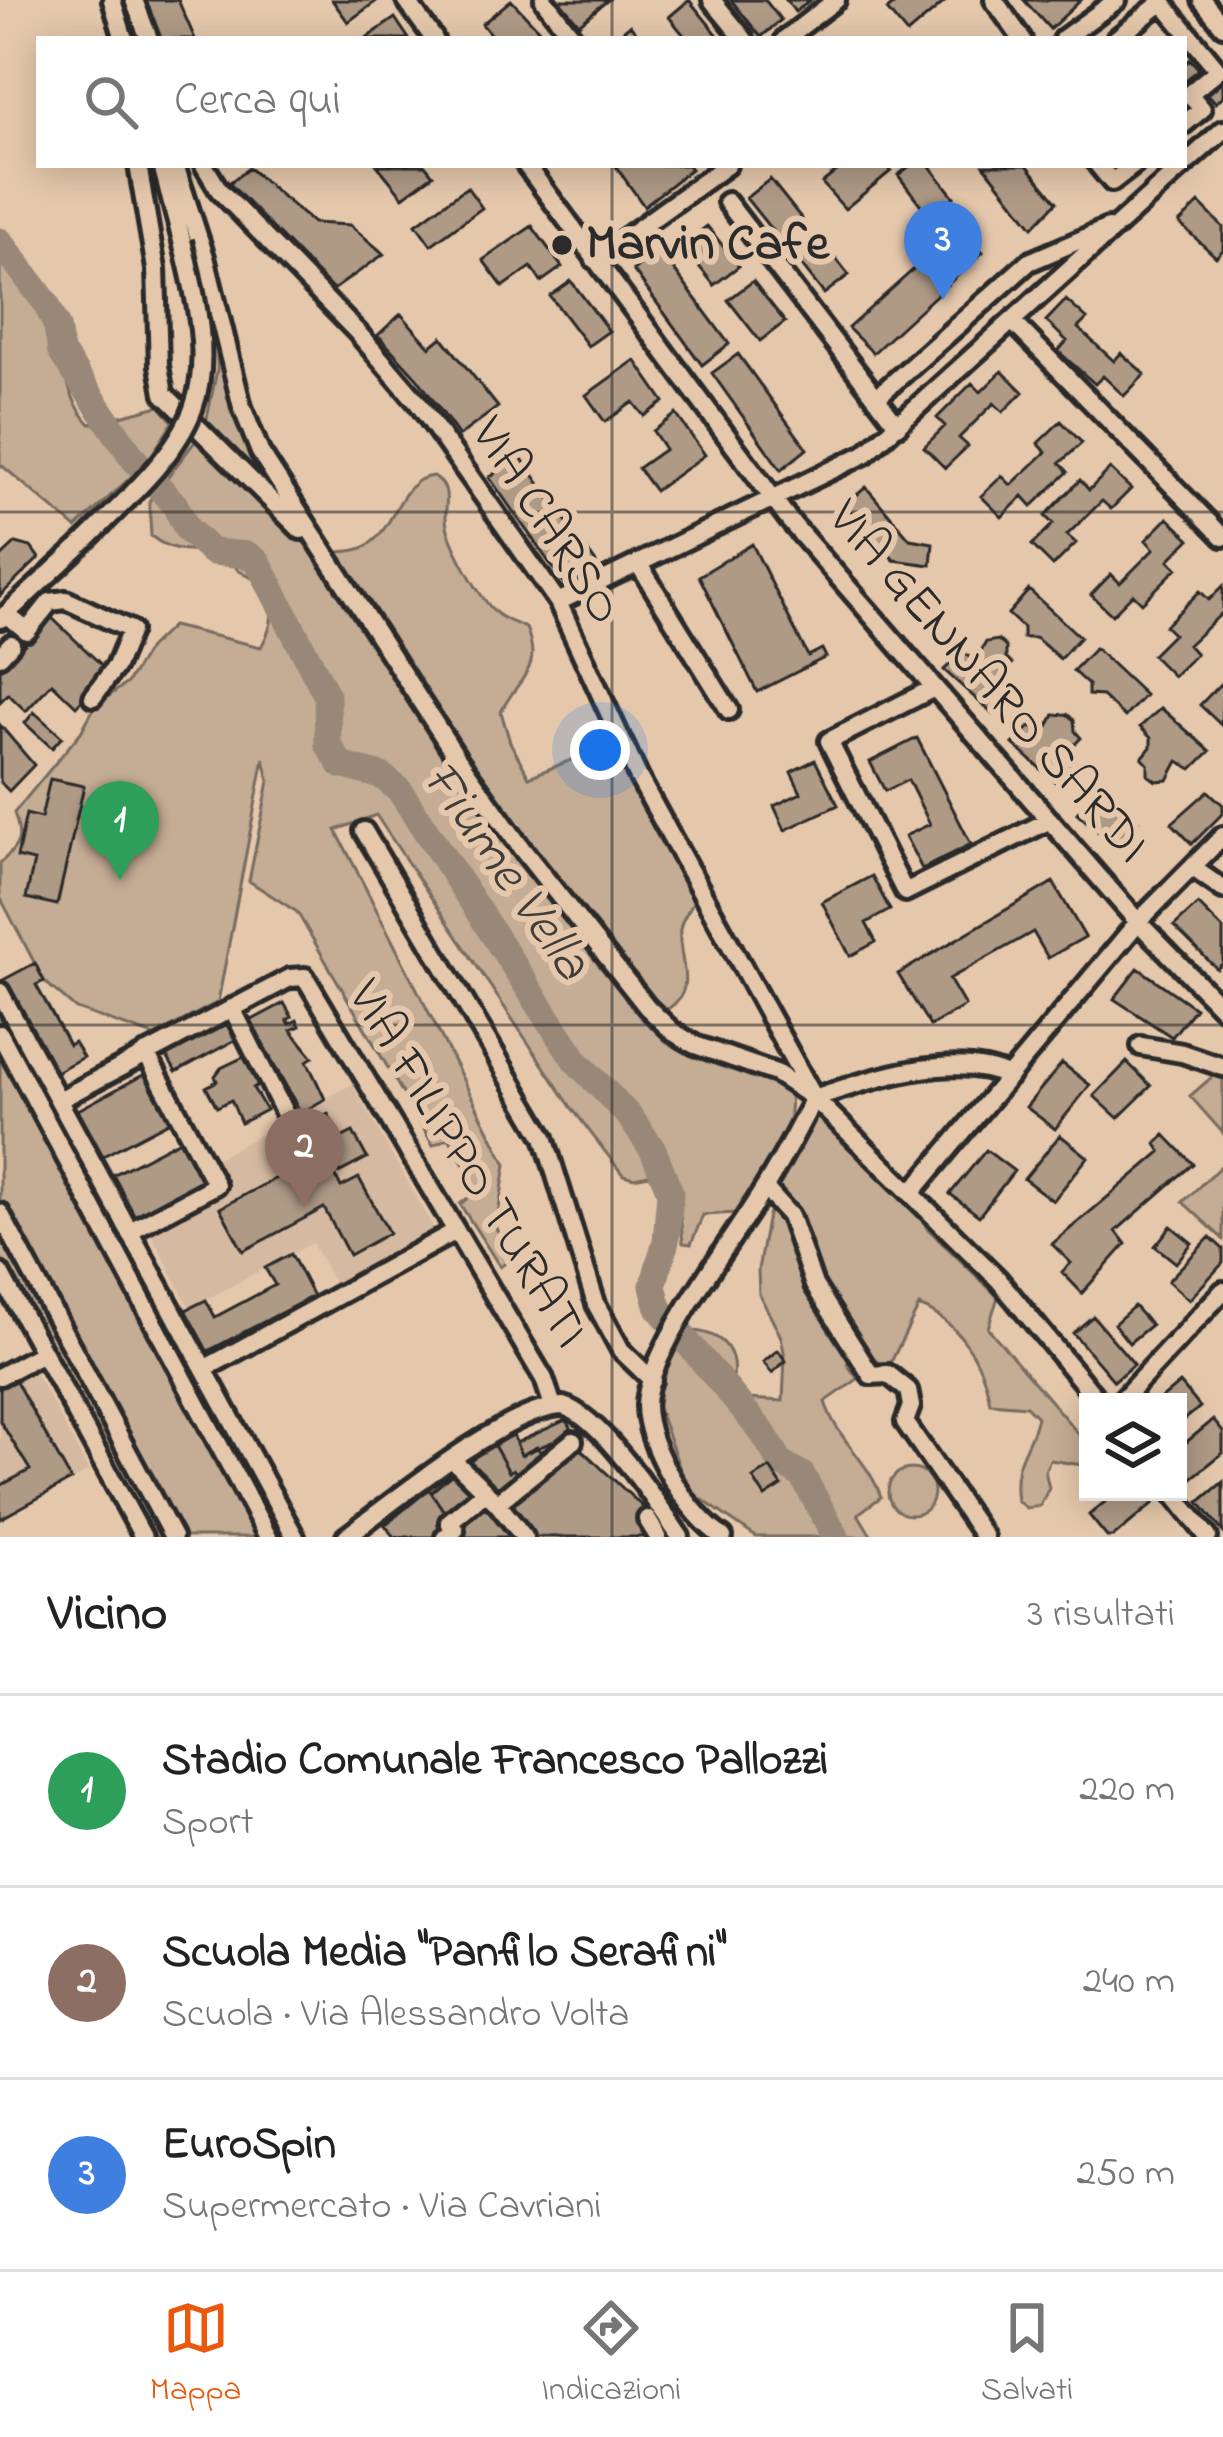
<!DOCTYPE html>
<html lang="it">
<meta charset="utf-8">
<style>
:root{--surface:#fff;--page:#f6f6f6;--text:#222;--muted:#767676;--line:#e0e0e0;--accent:#ea580c}
body{margin:0;font-family:"Indie Flower",sans-serif;background:var(--page);color:var(--text)}
.controls{position:absolute;right:36px;bottom:36px;display:grid;overflow:hidden;border-radius:0px;box-shadow:0 6px 30px #0003}
.controls button{width:108px;height:108px;display:grid;place-items:center;padding:0;border:0;border-bottom:3px solid var(--line);background:var(--surface);color:var(--text);font:60px sans-serif}
.you{position:absolute;left:600px;top:750px;width:42px;height:42px;margin:-30px;border:9px solid #fff;border-radius:50%;background:#1a73e8;box-shadow:0 0 0 18px #1a73e833}
.badge{display:grid;place-items:center;width:78px;height:78px;border-radius:50%;background:var(--accent);color:#fff;font-size:39px;font-weight:700}
.pin{position:absolute;translate:-50% -99px;filter:drop-shadow(0 3px 6px #0008)}
.pin::after{content:'';position:absolute;top:63px;width:42px;height:36px;background:inherit;clip-path:polygon(0 0,100% 0,50% 100%)}
.list{margin:0;padding:0;list-style:none}
h2{display:flex;justify-content:space-between;align-items:center;height:156px;margin:0;padding:0 48px;font-size:51px}
h2 small{font-size:39px;font-weight:400;color:var(--muted)}
.list li{display:grid;grid-template-columns:78px 1fr auto;gap:36px;align-items:center;box-sizing:border-box;height:192px;padding:0 48px;border-top:3px solid var(--line)}
.list b{display:block;font-size:45px;white-space:nowrap}
.list p{margin:0;font-size:39px;white-space:nowrap;color:var(--muted)}
.list em{font-size:39px;font-style:normal;color:var(--muted)}
.icon{flex:none;width:66px;height:66px;fill:none;stroke:currentColor;stroke-width:2;stroke-linecap:round;stroke-linejoin:round}
.map{position:relative;flex:none;width:1223px;height:1537px;overflow:hidden}
.search{position:absolute;background:var(--surface);box-shadow:0 6px 30px #0003;left:36px;right:36px;top:36px;height:132px;display:flex;align-items:center;gap:30px;box-sizing:border-box;padding:0 42px;border-radius:0px;color:var(--muted);font-size:45px}
.sheet{height:732px;background:var(--surface)}
nav{display:flex;justify-content:space-around;align-items:center;box-sizing:border-box;height:168px;border-top:3px solid var(--line);background:var(--surface);font-size:33px;color:var(--muted)}
nav a{display:grid;justify-items:center;gap:6px}
nav .on{color:var(--accent)}
.map>svg:first-child{display:block}
.built{fill:#d5baa1}
.green{fill:#c4ac95;stroke:#786c60;stroke-width:3}
.lines{fill:none;stroke-linecap:round;stroke-linejoin:round}
.river{stroke:#987;stroke-width:27}
.building{fill:#af9a86;stroke:#2b2b2b;stroke-width:3}
.minor-casing{stroke:#2b2b2b;stroke-width:26}
.minor{stroke:#e5c8ac;stroke-width:16}
.minor-bridge-casing{stroke:#2b2b2b;stroke-width:26;stroke-linecap:butt}
.minor-bridge{stroke:#e5c8ac;stroke-width:16}
.grid{fill:none;stroke:#2b2b2b;stroke-width:3;stroke-opacity:0.55}
.poi-dot{fill:#2b2b2b;stroke:#e5c8ac;stroke-width:4.5}
.labels{text-anchor:middle;dominant-baseline:central;stroke-width:12;stroke-linejoin:round;paint-order:stroke}
.poi-label{font-size:51px;font-weight:bold;fill:#2b2b2b;stroke:#e5c8ac;text-anchor:start}
.street-label{font-size:51px;fill:#2b2b2b;stroke:#e5c8ac}
.water-label{font-size:54px;font-style:italic;fill:#413e3a;stroke:#e5c8ac}
</style>
<div class="map">
<svg width="1223" height="1537" viewBox="0 0 1223 1537">
<rect width="100%" height="100%" fill="#e5c8ac"/>
<filter id="ink" filterUnits="userSpaceOnUse"><feTurbulence type="fractalNoise" baseFrequency=".00833" numOctaves="2"/><feDisplacementMap in="SourceGraphic" scale="24" xChannelSelector="R" yChannelSelector="G"/><feConvolveMatrix kernelMatrix="1 2 1 2 8 2 1 2 1" color-interpolation-filters="sRGB"/></filter>
<g filter="url(#ink)">
<path class="built" d="M352,1084L436,1232L335,1285L312,1243L190,1308L148,1228L223,1187L210,1162Z
M33,1368L89,1471L0,1519V1386Z"/>
<path class="green" d="M5,256C20,280 40,302 51,329C66,363 64,396 90,424L159,406L173,422L148,461L76,528L0,464V260Z
M217,328L294,514L205,428L217,370Z
M196,440L323,561L541,886L642,1019L678,1047L771,1078L790,1096C795,1142 762,1177 737,1213L703,1215L691,1244L683,1243L679,1205L649,1175L634,1178L623,1175L571,1107L376,815L336,830L506,1164L496,1228L513,1258L500,1267L460,1204L478,1190L449,1138L433,1145L297,912L249,881L269,781L264,758L218,1002L154,1036L76,1009L44,981L0,897V863C20,845 23,839 14,813L81,732L95,706L127,683L149,648L172,626L261,647C275,622 274,612 264,585L238,570L222,548C195,551 173,554 151,536L149,501Z
M434,476C452,490 445,499 446,518C446,539 478,594 493,610C501,619 515,623 526,628C544,671 517,678 501,712L510,742L529,777L618,741L696,895C692,908 681,917 680,930C677,960 699,989 668,1009L653,1002L517,834L330,553C342,551 358,552 368,545C397,526 399,478 434,476Z
M0,1007L285,1537H151L0,1256Z
M1220,1070L1223,1073V1133L1190,1096Z
M819,1107L924,1214L926,1227L998,1297L988,1328L1088,1445V1466L1050,1460L1045,1471L1049,1488L1040,1506L1026,1508L1017,1501C1011,1458 1029,1452 1037,1417L1026,1406L990,1403C983,1361 959,1322 919,1306L888,1368L859,1350L847,1364L858,1379L825,1402C837,1440 869,1461 881,1497L858,1514L872,1537H756L694,1494L680,1469L658,1408L660,1384L672,1353L694,1331C726,1334 738,1354 732,1384L747,1399L783,1401L785,1357L781,1337L759,1294L758,1270L768,1215L790,1151Z
M1223,1164V1239L1183,1202Z
M888 1492a23 23 0 1 1 46 0a23 23 0 1 1-46 0Z"/>
<g class="lines">
<path class="river" d="M0,241L46,303L57,327L61,352L133,458L175,505L187,529L212,552L248,555L258,562L327,696L328,744L341,765L382,776L400,791L576,1061L630,1117L653,1150L670,1192L666,1241L653,1286L659,1308L763,1433L781,1463L802,1475L836,1537"/>
</g>
<path class="building" d="M142,0H178L195,39H159Z
M332,0H378L348,22Z
M511,0L541,32L533,39H494L482,24Z
M559,0H608L579,24Z
M689,0L721,39H687L669,17Z
M731,0H765L781,20L761,37Z
M786,0H811L795,12Z
M900,0H947L907,34L887,10Z
M1024,0H1081L1050,29Z
M395,18L409,39H365Z
M630,25L642,39H613Z
M1190,59L1199,69L1184,82V65Z
M1223,81V96L1216,103L1208,94Z
M377,165H425L433,175L403,197Z
M615,165H688L691,169L644,206Z
M844,165H886L891,171L845,209L822,183Z
M911,165H929L954,197L929,216L898,175Z
M984,165H1027L1057,202L1033,227Z
M249,168L313,223L350,225L384,254L333,290L229,183Z
M770,179L802,219L778,238L746,198Z
M467,187L482,208L431,245L416,224Z
M1199,203L1223,227V250L1216,257L1179,223Z
M532,226L562,267L541,282L531,267L503,287L483,260Z
M707,226L739,266L714,285L682,245Z
M960,228L983,252L873,353L848,328Z
M817,234L849,275L824,294L792,253Z
M660,251L729,344L702,365L633,270Z
M571,281L609,331L588,346L550,296Z
M753,281L785,322L760,341L728,300Z
M1066,300L1087,319L1078,328L1114,361L1121,353L1145,374L1124,396L1103,376L1095,384L1058,351L1067,341L1046,321Z
M401,314L430,347L442,337L498,407L459,436L418,379L378,335Z
M738,354L807,449L781,470L712,373Z
M635,360L664,402L644,416L633,402L605,422L586,395Z
M1002,371L1023,392L1003,412L994,403L959,438L968,446L945,468L924,447L945,426L937,418L972,383L981,392Z
M676,414L705,455L655,491L638,468L665,449L653,431Z
M1061,421L1082,443L1060,463L1068,472L1032,506L1023,496L1002,517L981,496L1002,476L1011,485L1046,452L1038,443Z
M520,456L596,563L565,585L489,477Z
M1110,469L1131,489L1111,509L1102,501L1067,535L1076,543L1053,566L1032,545L1053,524L1045,516L1080,480L1089,490Z
M866,487L910,539L933,543L931,565L894,560L845,505Z
M1168,518L1190,539L1169,560L1177,568L1142,603L1133,594L1112,615L1091,595L1111,574L1120,583L1154,549L1146,540Z
M16,543L31,547L39,558L0,596V558Z
M752,544L808,656L822,649L826,657L757,692L699,576Z
M1223,586V612L1188,645L1196,654L1173,676L1152,655L1173,634L1165,626L1200,591L1209,600Z
M1029,590L1080,637L1060,659L1036,638H1023V628L1008,614Z
M51,617L109,672L76,706L52,683L26,711L8,694L0,702V670Z
M998,640L1006,647V658L1012,664L1003,675V684L1014,695L993,714L944,670L963,652L976,661L986,642Z
M1095,648L1145,695L1125,717L1102,696L1088,695V685L1073,671Z
M1220,684L1223,688L1221,725L1200,705Z
M1161,708L1210,751L1192,769L1178,761L1168,780L1156,781L1148,775V764L1142,758L1151,747V738L1140,727Z
M34,712L62,737L52,748L25,723Z
M1067,714L1074,720L1075,731L1081,738L1071,748V757L1082,768L1061,787L1013,744L1031,726L1044,734L1054,715Z
M0,725L34,765L9,791L0,782Z
M917,738L971,844L922,869L905,836L930,824L908,780L885,791L870,762Z
M815,760L838,805L785,830L774,806L801,793L791,772Z
M50,779L84,786L57,905L26,898L34,861L17,857L26,814L41,818Z
M1100,787L1138,821L1115,847L1077,813Z
M1208,791L1223,805V813L1192,844L1172,823Z
M872,876L890,910L866,923L876,942L850,956L822,902Z
M1053,882L1085,937L1048,958L1033,932L949,979L965,1006L930,1026L898,974Z
M1198,904L1223,929V963L1217,969L1174,926Z
M35,963L44,981L36,985L69,1045L74,1042L83,1057L54,1073L3,980Z
M1138,968L1195,1008L1172,1037L1114,999Z
M284,1003L292,1017L287,1020L290,1024L297,1020L300,1026L291,1030L313,1057L307,1061L325,1099L301,1113L250,1021Z
M225,1021L235,1040L176,1072L165,1053Z
M248,1055L263,1082L253,1088L266,1110L241,1123L231,1100L217,1107L206,1087L217,1081L215,1076L221,1068Z
M1127,1062L1151,1086L1118,1118L1094,1096Z
M1062,1063L1090,1085L1055,1129L1026,1107Z
M145,1074L170,1121L103,1156L78,1110Z
M328,1114L341,1138L353,1132L367,1158L335,1175L341,1187L359,1178L389,1233L349,1255L324,1208L243,1251L220,1208L291,1170L276,1142Z
M1060,1135L1088,1157L1053,1201L1024,1179Z
M1165,1135L1193,1164L1116,1231L1126,1244L1082,1293L1062,1272L1071,1263L1052,1244L1161,1152L1156,1144Z
M180,1140L205,1186L138,1222L113,1175Z
M986,1150L1014,1171L979,1216L950,1194Z
M1171,1226L1192,1243L1176,1263L1155,1246Z
M1210,1237L1223,1249V1263L1189,1300L1168,1281Z
M291,1254L313,1296L206,1352L184,1311L206,1300L215,1317L275,1285L265,1268Z
M1134,1306L1151,1325L1129,1343L1114,1324Z
M1093,1316L1134,1364L1114,1381L1073,1333Z
M778,1350L786,1361L772,1373L763,1362Z
M14,1378L71,1480L0,1519V1486L30,1470L0,1421V1386Z
M1180,1383L1200,1407L1178,1425V1402H1157Z
M566,1420L571,1427L569,1435L521,1455L516,1443Z
M1213,1420L1223,1432V1453L1188,1481L1178,1469V1449Z
M512,1432L521,1455L537,1447L546,1460L520,1479L513,1469L509,1472L492,1442Z
M491,1440L509,1472L513,1469L520,1479L497,1498L462,1462Z
M580,1448L646,1510L641,1519L652,1537H531L506,1503Z
M770,1468L782,1486L765,1497L753,1478Z
M452,1474L474,1497L449,1519L431,1492Z
M1223,1482V1532L1199,1502Z
M429,1489L449,1519L450,1529L440,1537H394L385,1525Z
M1099,1492H1145L1154,1503L1113,1537H1107L1089,1515L1106,1501Z
M484,1501L505,1523L515,1537H456L457,1523Z"/>
<g class="lines">
<g class="minor-casing">
<path id="minor" d="M112,0L124,39
M134,0L149,39
M406,0L434,39
M544,0L574,39
M712,0L744,39
M994,0L1022,39
M1202,0L1223,26
M785,39L836,0
M1063,39L1117,0
M1116,39L1162,2L1218,70L1189,94L1202,109L1184,124
M138,165L156,269L159,366L164,394L301,530
M162,165L182,241
M175,165L205,257L242,407L260,452L457,758L522,849L647,1007L673,1032L695,1045L776,1073L814,1098L998,1279L1099,1402
M204,165L219,190L358,333L418,403L558,602L639,778L811,1092
M526,165L789,520L1138,922L1223,1009
M1098,165L1112,182L1134,165
M1184,165L1223,130
M727,202L898,426
M595,260L727,165
M1014,323L1223,537
M876,398L1029,262L1108,228
M638,563L729,710
M558,602L865,454L1184,165
M6,614L27,631L50,602L66,600L131,630L116,666L93,697
M1,619L87,539
M0,656L11,644
M934,688L829,741L905,892L1050,820
M364,831L544,1137L596,1304L621,1350L652,1380
M1193,868L1223,889
M0,992L295,1537
M232,1008L286,1116
M0,1034L268,1537
M1141,1046L1182,1053L1223,1067
M814,1098C867,1080 956,1050 1009,1077
M59,1100L290,978L305,977L544,1379L553,1406
M765,1188L790,1216L814,1285L871,1375L888,1374L908,1390L911,1406L905,1422L984,1537
M913,1191L1138,922L1223,836
M0,1213L173,1537
M130,1231L216,1185L146,1053
M0,1273L143,1537
M204,1369L454,1232
M0,1376L43,1353
M1120,1402L1223,1291
M453,1460L497,1503L524,1537
M1172,1492L1208,1537
M497,1503L573,1441
M647,1519L658,1537
M346,1537C394,1501 507,1408 563,1406C600,1416 658,1504 680,1537
M445,1537L455,1530L449,1522L485,1492
M723,1537C689,1516 646,1447 646,1405C647,1352 731,1242 760,1195C780,1164 797,1131 814,1098"/>
</g>
<use href="#minor" class="minor"/>
<g class="minor-bridge-casing">
<path id="minor-bridge" d="M87,539C201,427 224,403 182,241"/>
</g>
<use href="#minor-bridge" class="minor-bridge"/>
</g>
</g>
<path class="grid" d="M612,0V39M612,165V1537M0,512H1223M0,1025H1223"/>
<circle class="poi-dot" cx="562" cy="245" r="12"/>
<g class="labels">
<g class="poi-label">
<text x="586" y="245">Marvin Cafe</text>
</g>
<g class="street-label">
<text transform="translate(545 522) rotate(57)">VIA CARSO</text>
<text transform="translate(987 683) rotate(49)">VIA GENNARO SARDI</text>
<text transform="translate(466 1165) rotate(59)">VIA FILIPPO TURATI</text>
</g>
<g class="water-label">
<text transform="translate(504 872) rotate(55)">Fiume Vella</text>
</g>
</g>
</svg>
<div class="controls">
<button><svg class="icon" aria-label="layers" viewBox="0 0 24 24"><path d="M12 4l9 5-9 5-9-5zM3 14l9 5 9-5"/></svg></button>
</div>
<div class="you"></div>
<div class="pin badge" style="left:120px;top:880px;background:#2e9e5b">1</div>
<div class="pin badge" style="left:304px;top:1207px;background:#8d6e63">2</div>
<div class="pin badge" style="left:943px;top:300px;background:#3f7fe0">3</div>
<div class="search"><svg class="icon" aria-label="search" viewBox="0 0 24 24"><circle cx="10" cy="10" r="6"/><path d="M15 15l6 6"/></svg>Cerca qui</div>
</div>
<section class="sheet">
<h2>Vicino<small>3 risultati</small></h2>
<ul class="list">
<li><span class="badge" style="background:#2e9e5b">1</span><div><b>Stadio Comunale Francesco Pallozzi</b><p>Sport</p></div><em>220 m</em></li>
<li><span class="badge" style="background:#8d6e63">2</span><div><b>Scuola Media &quot;Panfilo Serafini&quot;</b><p>Scuola · Via Alessandro Volta</p></div><em>240 m</em></li>
<li><span class="badge" style="background:#3f7fe0">3</span><div><b>EuroSpin</b><p>Supermercato · Via Cavriani</p></div><em>250 m</em></li>
</ul>
</section>
<nav>
<a class="on"><svg class="icon" aria-label="map" viewBox="0 0 24 24"><path d="M3 6l6-2 6 2 6-2v14l-6 2-6-2-6 2zM9 4v14M15 6v14"/></svg>Mappa</a>
<a><svg class="icon" aria-label="directions" viewBox="0 0 24 24"><path d="M12 3l9 9-9 9-9-9zM9 14v-3h6M13 9l2 2-2 2"/></svg>Indicazioni</a>
<a><svg class="icon" aria-label="saved" viewBox="0 0 24 24"><path d="M7 4h10v16l-5-4-5 4z"/></svg>Salvati</a>
</nav>
